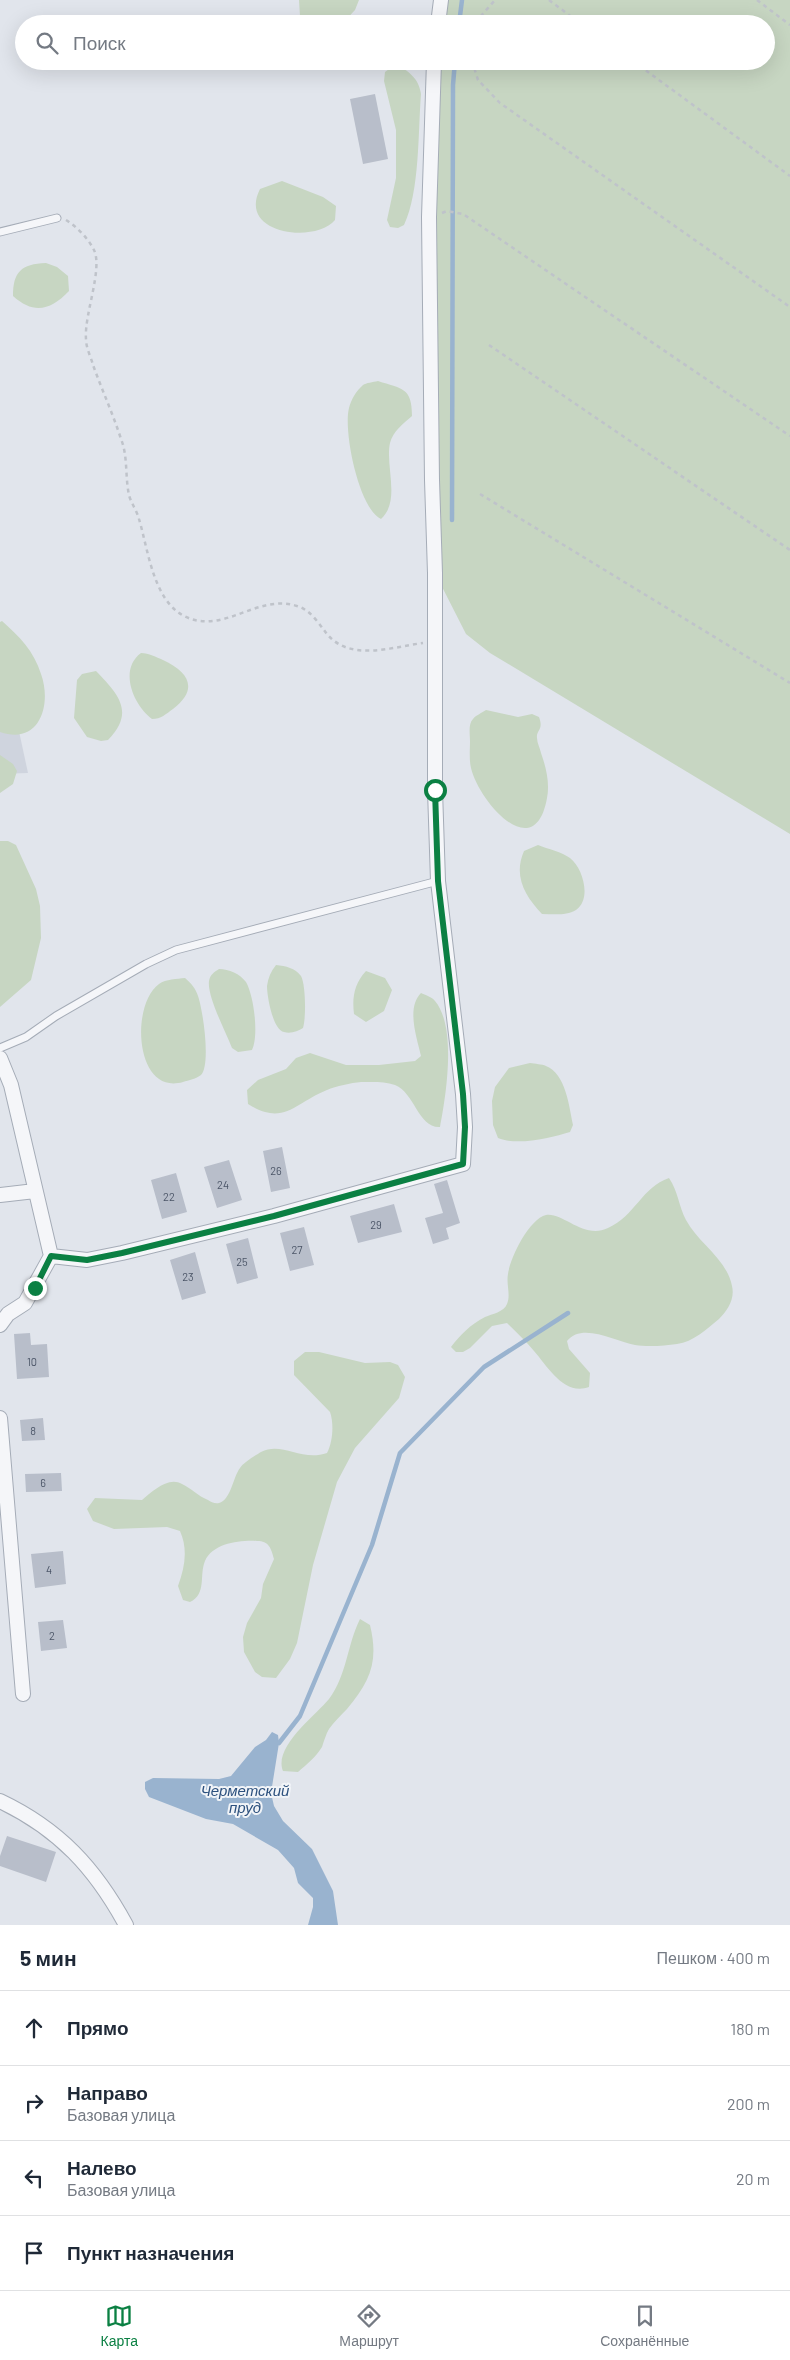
<!DOCTYPE html>
<html lang="ru">
<meta charset="utf-8">
<style>
:root{--surface:#fff;--page:#f2f2f3;--text:#1f2937;--muted:#747a83;--line:#e0e1e3;--accent:#0b8043}
body{margin:0;font-family:Barlow,sans-serif;background:var(--page);color:var(--text)}
.stop{position:absolute;width:15px;height:15px;margin:-11px;border:4px solid #0b8043;border-radius:50%;background:#fff}
.stop.end{background:#0b8043;border-color:#fff;box-shadow:0 1px 5px #0008}
.list{margin:0;padding:0;list-style:none}
h2{display:flex;justify-content:space-between;align-items:center;height:65px;margin:0;padding:0 20px;font-size:21px}
h2 small{font-size:16px;font-weight:400;color:var(--muted)}
.list li{display:grid;grid-template-columns:32px 1fr auto;gap:15px;align-items:center;box-sizing:border-box;height:75px;padding:0 20px;border-top:1px solid var(--line)}
.list b{display:block;font-size:19px;white-space:nowrap}
.list p{margin:0;font-size:16px;white-space:nowrap;color:var(--muted)}
.list em{font-size:16px;font-style:normal;color:var(--muted)}
.icon{flex:none;width:28px;height:28px;fill:none;stroke:currentColor;stroke-width:2;stroke-linecap:round;stroke-linejoin:round}
.map{position:relative;flex:none;width:790px;height:1925px;overflow:hidden}
.search{position:absolute;background:var(--surface);box-shadow:0 5px 20px #0002;left:15px;right:15px;top:15px;height:55px;display:flex;align-items:center;gap:12px;box-sizing:border-box;padding:0 18px;border-radius:28px;color:var(--muted);font-size:19px}
.sheet{height:365px;background:var(--surface)}
nav{display:flex;justify-content:space-around;align-items:center;box-sizing:border-box;height:70px;border-top:1px solid var(--line);background:var(--surface);font-size:14px;color:var(--muted)}
nav a{display:grid;justify-items:center;gap:2px}
nav .on{color:var(--accent)}
.map>svg:first-child{display:block}
.built{fill:#cfd4de}
.green{fill:#c7d6c2}
.water{fill:#99b3cf}
.lines{fill:none;stroke-linecap:round;stroke-linejoin:round}
.stream{stroke:#99b3cf;stroke-width:4.5}
.building{fill:#b8beca}
.lane-casing{stroke:#a5acb7;stroke-width:9}
.street-casing{stroke:#a5acb7;stroke-width:16}
.path{stroke:#bfc3ca;stroke-width:2.5;stroke-dasharray:4 4;stroke-linecap:butt}
.lane{stroke:#f5f6f9;stroke-width:7}
.street{stroke:#f5f6f9;stroke-width:14}
.route{stroke:#0b8043;stroke-width:6}
.labels{text-anchor:middle;dominant-baseline:central;stroke-width:4;stroke-linejoin:round;paint-order:stroke}
.number-label{font-size:11px;fill:#4b5567}
.water-label{font-size:15px;font-style:italic;fill:#2d517e;stroke:#f1f4f8}
</style>
<div class="map">
<svg width="790" height="1925" viewBox="0 0 790 1925">
<rect width="100%" height="100%" fill="#e1e5ec"/>
<path class="built" d="M0,643L28,773L0,774Z"/>
<path class="green" d="M299,0H359L355,10L342,24H307L300,16Z
M441,0H790V834L490,653L466,634L435,573L434,61H766V24H438Z
M396,64C408,71 419,78 421,94C418,131 420,192 404,225L398,228L390,227L387,220L396,178V130L384,81L385,72Z
M282,181L323,197L336,206L335,220C315,244 237,234 260,189Z
M46,263L57,267L68,276L69,291C51,310 34,315 13,296C13,272 21,264 46,263Z
M378,381C402,389 412,387 412,416C404,423 393,431 390,443C385,466 401,501 381,519C359,509 343,431 349,408C351,400 356,391 363,385C366,383 373,382 378,381Z
M2,621C19,636 34,651 41,674C52,704 40,746 0,732V622Z
M141,653C149,653 156,657 163,660C189,672 199,689 173,709C166,714 161,719 152,719C134,706 118,670 141,653Z
M96,671C119,695 135,712 108,740L101,741L87,737L74,718L77,680L82,674Z
M486,710L518,717L532,714L539,717C544,730 536,730 537,738C537,743 540,748 541,753C546,767 550,783 547,798C535,866 479,802 471,768C469,760 470,749 470,741C470,734 468,724 473,719C476,715 482,713 486,710Z
M0,755L13,764L17,771L13,784L0,793Z
M0,841H8L16,845L36,889L40,906L41,938L31,980L0,1007Z
M538,845C548,849 562,852 570,858C583,868 592,899 576,910C566,916 553,914 542,914C525,896 513,876 524,851Z
M276,965C286,966 295,968 301,976C306,985 306,1019 303,1028C298,1031 291,1034 284,1032C273,1030 267,997 267,986C268,978 271,971 276,965Z
M219,969C229,969 240,974 246,982C254,996 259,1036 252,1050L238,1052L232,1048C226,1032 207,997 209,981C210,975 214,972 219,969Z
M366,971L385,978L392,990L384,1011L366,1022L354,1014C352,998 354,984 366,971Z
M185,978C191,983 196,989 198,996C203,1010 211,1065 201,1075C196,1079 189,1080 183,1082C135,1096 130,1005 159,984C166,979 177,979 185,978Z
M421,993C425,995 432,997 435,1001C457,1027 446,1096 440,1127C418,1128 415,1093 395,1085C384,1081 371,1082 361,1082C351,1083 336,1086 327,1090C296,1102 284,1127 248,1104L247,1090L258,1080L286,1069L296,1058L310,1053L346,1065H379L415,1061L421,1056C417,1038 406,1008 421,993Z
M530,1063C535,1064 542,1064 546,1066C566,1074 569,1106 573,1125L570,1132C551,1138 517,1146 498,1138L493,1125L492,1101L495,1087L509,1068Z
M669,1178C678,1191 679,1207 686,1220C698,1243 727,1259 732,1286C735,1299 728,1310 719,1319C707,1329 693,1342 677,1344C664,1346 647,1347 635,1345C615,1341 582,1322 567,1341L569,1349L590,1373L589,1387C564,1396 548,1367 534,1351C526,1341 516,1332 507,1323L492,1326L470,1348L463,1352H456L451,1347C461,1334 470,1325 485,1317C492,1314 504,1312 507,1304C511,1295 506,1284 508,1274C510,1258 529,1219 546,1215C563,1212 584,1240 608,1228C635,1216 642,1187 669,1178Z
M305,1352H319L365,1363L390,1362L398,1365L405,1377L399,1398L355,1448L337,1482L313,1565L297,1643L290,1659L276,1678L262,1677L255,1672L244,1652L243,1637L247,1623L261,1598L263,1584L274,1559C271,1548 269,1541 257,1541C240,1540 213,1543 205,1561C199,1575 207,1594 190,1602L183,1600L178,1586C185,1567 188,1549 180,1531L167,1527L114,1529L93,1521L87,1509L95,1498L142,1500C152,1492 168,1476 182,1484C191,1488 198,1496 208,1500C211,1502 215,1504 219,1503C231,1500 233,1477 240,1468C243,1463 256,1455 261,1452C282,1441 301,1462 327,1453C333,1442 334,1423 330,1412L294,1375V1361Z
M360,1619L370,1625C379,1662 370,1681 347,1709C341,1715 334,1722 329,1729C326,1734 324,1741 322,1747C316,1757 307,1764 298,1772L283,1771C273,1747 316,1715 329,1699C347,1675 347,1645 360,1619Z"/>
<path class="water" d="M272,1732L278,1735L279,1743L271,1793L274,1806L283,1821L312,1849L333,1891L338,1925H308L313,1907V1898L298,1883L294,1868L278,1850L233,1824L206,1819L149,1797L145,1789V1782L153,1778L219,1779L231,1776L255,1747L266,1740Z"/>
<g class="lines">
<path class="stream" d="M459,24L462,0
M452,520L453,85L455,61
M279,1743L300,1716L372,1545L400,1453L484,1367L568,1313"/>
</g>
<path class="building" d="M375,94L388,159L363,164L350,99Z
M282,1147L290,1188L271,1192L263,1151Z
M229,1160L242,1200L217,1208L204,1167Z
M176,1173L187,1212L162,1219L151,1180Z
M447,1180L460,1223L446,1228L449,1239L433,1244L425,1218L443,1213L434,1184Z
M394,1204L402,1232L358,1243L350,1216Z
M304,1227L314,1265L290,1271L280,1233Z
M248,1238L258,1278L237,1284L226,1244Z
M195,1252L206,1293L182,1300L170,1260Z
M30,1333L31,1345L47,1344L49,1377L17,1379L14,1334Z
M43,1418L45,1440L22,1441L20,1420Z
M61,1473L62,1491L26,1492L25,1474Z
M63,1551L66,1584L35,1588L31,1554Z
M63,1620L67,1648L41,1651L38,1622Z
M7,1836L56,1852L46,1882L0,1866V1856Z"/>
<g class="lines">
<g class="lane-casing">
<path id="lane" d="M0,232L57,218
M0,1048L26,1037L56,1016L146,964L176,950L438,881"/>
</g>
<g class="street-casing">
<path id="street" d="M438,24L441,0
M0,1058L11,1085L51,1256L25,1303L8,1314L0,1325
M0,1195L35,1191
M51,1256L87,1260L122,1253L274,1216L463,1164L465,1127L463,1094L438,881L435,790V573L432,480L429,217L434,61
M0,1418L23,1694
M0,1801C59,1829 95,1868 126,1925"/>
</g>
<path class="path" d="M549,0L581,24
M757,0L790,25
M478,24L481,16L495,0
M472,61L478,80L500,103L790,307
M633,61L790,176
M442,213L447,211L463,214L790,436
M66,220C77,227 88,238 94,250C103,269 84,315 86,339C86,348 91,357 93,365C102,390 113,414 121,439C128,456 125,477 129,495C131,503 137,511 139,519C148,549 153,600 184,616C223,636 257,593 297,606C311,610 319,624 327,634C350,662 392,647 423,643
M489,345L790,550
M480,494L790,683"/>
<use href="#lane" class="lane"/>
<use href="#street" class="street"/>
</g>
<g class="lines">
<path class="route" d="M35,1288L51,1256L87,1260L122,1253L274,1216L463,1164L465,1127L463,1094L438,881L435,790"/>
</g>
<g class="labels">
<g class="number-label">
<text x="276" y="1170">26</text>
<text x="223" y="1184">24</text>
<text x="169" y="1196">22</text>
<text x="376" y="1224">29</text>
<text x="297" y="1249">27</text>
<text x="242" y="1261">25</text>
<text x="188" y="1276">23</text>
<text x="32" y="1361">10</text>
<text x="33" y="1430">8</text>
<text x="43" y="1482">6</text>
<text x="49" y="1569">4</text>
<text x="52" y="1635">2</text>
</g>
<g class="water-label">
<text x="245" y="1790">Черметский<tspan x="245" dy="17">пруд</tspan></text>
</g>
</g>
</svg>
<div class="stop" style="left:435px;top:790px"></div>
<div class="stop end" style="left:35px;top:1288px"></div>
<div class="search"><svg class="icon" aria-label="search" viewBox="0 0 24 24"><circle cx="10" cy="10" r="6"/><path d="M15 15l6 6"/></svg>Поиск</div>
</div>
<section class="sheet">
<h2>5 мин<small>Пешком · 400 m</small></h2>
<ul class="list">
<li><svg class="icon" aria-label="ahead" viewBox="0 0 24 24"><path d="M12 20V5M6 11l6-6 6 6"/></svg><div><b>Прямо</b></div><em>180 m</em></li>
<li><svg class="icon" aria-label="right" viewBox="0 0 24 24"><path d="M7 20v-9h11M14 6l5 5-5 5"/></svg><div><b>Направо</b><p>Базовая улица</p></div><em>200 m</em></li>
<li><svg class="icon" aria-label="left" viewBox="0 0 24 24"><path d="M17 20v-9H6M10 6l-5 5 5 5"/></svg><div><b>Налево</b><p>Базовая улица</p></div><em>20 m</em></li>
<li><svg class="icon" aria-label="arrive" viewBox="0 0 24 24"><path d="M6 21V4h12l-3 4 3 4H6"/></svg><div><b>Пункт назначения</b></div></li>
</ul>
</section>
<nav>
<a class="on"><svg class="icon" aria-label="map" viewBox="0 0 24 24"><path d="M3 6l6-2 6 2 6-2v14l-6 2-6-2-6 2zM9 4v14M15 6v14"/></svg>Карта</a>
<a><svg class="icon" aria-label="directions" viewBox="0 0 24 24"><path d="M12 3l9 9-9 9-9-9zM9 14v-3h6M13 9l2 2-2 2"/></svg>Маршрут</a>
<a><svg class="icon" aria-label="saved" viewBox="0 0 24 24"><path d="M7 4h10v16l-5-4-5 4z"/></svg>Сохранённые</a>
</nav>
